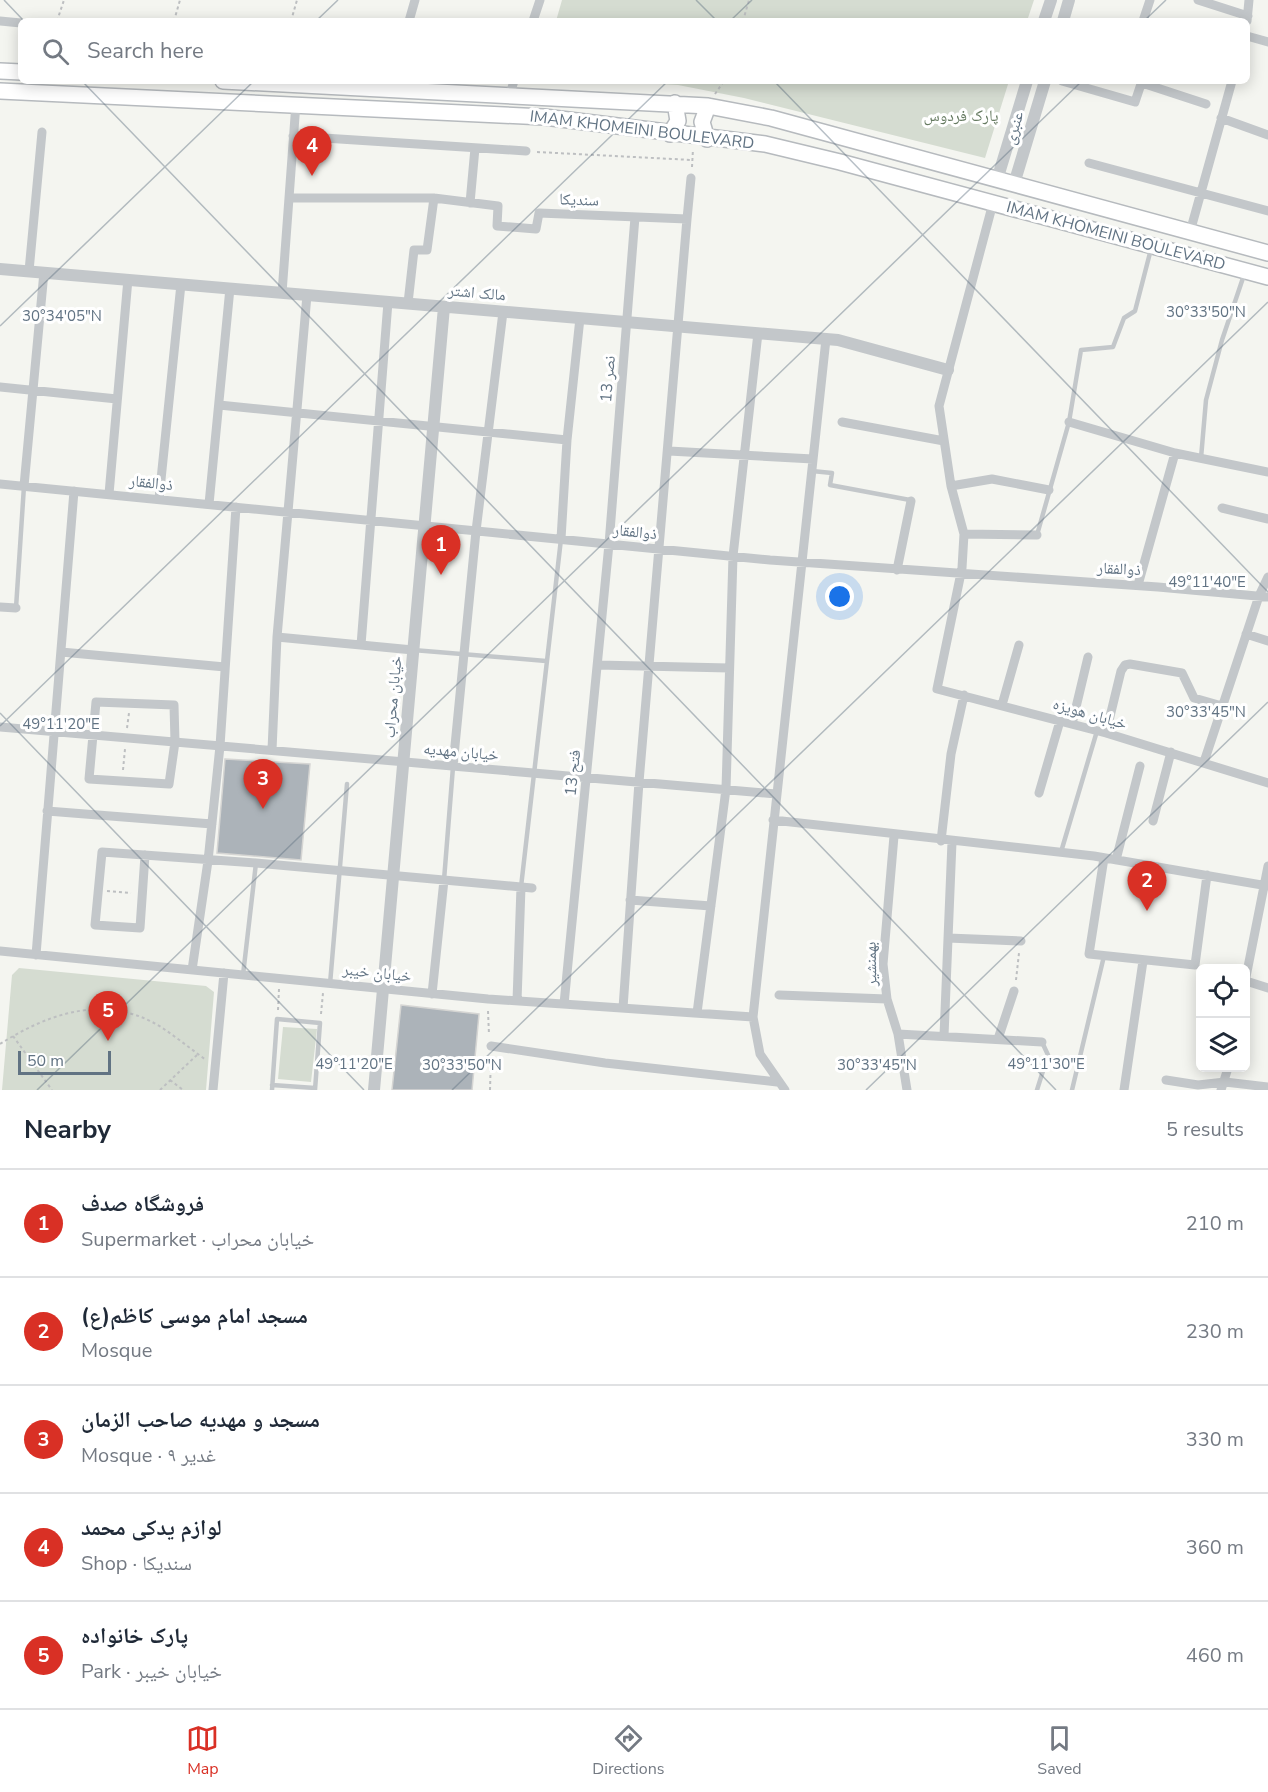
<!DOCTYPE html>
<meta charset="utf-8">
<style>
:root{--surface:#fff;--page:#f2f2f3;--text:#1f2937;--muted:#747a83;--line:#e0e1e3;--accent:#d93025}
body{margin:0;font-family:"Nunito Sans","Noto Naskh Arabic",sans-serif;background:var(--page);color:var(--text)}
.controls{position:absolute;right:18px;bottom:18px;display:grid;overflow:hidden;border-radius:9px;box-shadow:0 3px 15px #0003}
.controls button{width:54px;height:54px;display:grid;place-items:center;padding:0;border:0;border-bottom:2px solid var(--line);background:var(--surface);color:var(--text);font:30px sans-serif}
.scale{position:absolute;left:18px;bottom:15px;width:93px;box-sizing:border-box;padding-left:6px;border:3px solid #617383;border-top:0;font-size:16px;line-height:21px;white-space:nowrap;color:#617383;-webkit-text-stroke:4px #fff;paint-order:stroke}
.you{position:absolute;left:840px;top:597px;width:21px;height:21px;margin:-15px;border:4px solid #fff;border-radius:50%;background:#1a73e8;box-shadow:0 0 0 9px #1a73e833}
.badge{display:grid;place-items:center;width:39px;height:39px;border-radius:50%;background:var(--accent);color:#fff;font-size:20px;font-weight:700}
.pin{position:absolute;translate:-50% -50px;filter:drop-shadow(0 2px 3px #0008)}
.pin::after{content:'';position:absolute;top:32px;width:21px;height:18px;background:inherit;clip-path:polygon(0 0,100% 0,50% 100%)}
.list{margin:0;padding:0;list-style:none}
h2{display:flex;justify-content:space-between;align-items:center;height:78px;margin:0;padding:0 24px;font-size:26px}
h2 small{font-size:20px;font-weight:400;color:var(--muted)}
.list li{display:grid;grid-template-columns:39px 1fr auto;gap:18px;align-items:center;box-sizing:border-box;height:108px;padding:0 24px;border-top:2px solid var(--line)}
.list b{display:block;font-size:22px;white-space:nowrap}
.list p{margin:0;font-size:20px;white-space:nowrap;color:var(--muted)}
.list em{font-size:20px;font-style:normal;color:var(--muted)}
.icon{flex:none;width:33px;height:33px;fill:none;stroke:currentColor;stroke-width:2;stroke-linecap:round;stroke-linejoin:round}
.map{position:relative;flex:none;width:1268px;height:1090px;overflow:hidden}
.search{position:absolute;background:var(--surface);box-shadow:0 3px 15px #0003;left:18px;right:18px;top:18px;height:66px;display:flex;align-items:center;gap:15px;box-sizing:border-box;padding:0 21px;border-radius:9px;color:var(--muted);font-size:22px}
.sheet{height:618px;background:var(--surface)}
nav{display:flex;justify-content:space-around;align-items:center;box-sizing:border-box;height:84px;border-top:2px solid var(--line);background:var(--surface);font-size:16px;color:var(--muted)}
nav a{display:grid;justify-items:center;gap:3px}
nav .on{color:var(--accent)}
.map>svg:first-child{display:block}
.green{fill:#d5dcd1}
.building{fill:#acb3b9;stroke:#d5d5d3;stroke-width:1.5}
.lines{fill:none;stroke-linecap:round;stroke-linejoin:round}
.primary-casing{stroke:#b6babe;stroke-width:18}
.path{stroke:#bdbfc1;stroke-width:2;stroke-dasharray:3 3;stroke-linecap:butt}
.service{stroke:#c3c7ca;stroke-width:4.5}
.minor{stroke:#c3c7ca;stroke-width:9}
.tertiary{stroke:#c3c7ca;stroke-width:12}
.primary{stroke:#fff;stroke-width:15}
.ticks{fill:none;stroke:#617383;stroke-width:1.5;stroke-opacity:0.45}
.labels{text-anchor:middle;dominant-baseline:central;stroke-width:6;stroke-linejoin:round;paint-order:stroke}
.park-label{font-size:16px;fill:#657a60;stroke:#fff}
.street-label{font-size:16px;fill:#617383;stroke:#fff}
.ticks-label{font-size:15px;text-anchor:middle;fill:#617383;stroke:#fff;stroke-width:6;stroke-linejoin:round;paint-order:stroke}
</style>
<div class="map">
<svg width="1268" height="1090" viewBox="0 0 1268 1090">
<rect width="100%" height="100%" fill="#f4f5f0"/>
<path class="green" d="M562,0H1034L1027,21H556Z
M601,81H1009L985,158L744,98L678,85Z
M19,968L206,986L214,992L206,1090H2L12,975Z
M283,1027L317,1029L311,1082L278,1079Z"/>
<path class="building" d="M225,759L310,764L301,860L217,853Z
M401,1005L479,1014L472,1090H392Z"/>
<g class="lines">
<g class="primary-casing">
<path id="primary" d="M0,71L21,72
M223,81L708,106L771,118L1268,253
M0,91L544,117L765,144L840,162L1268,277
M670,134L678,121L675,103
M707,139L702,122L708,106"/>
</g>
<path class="path" d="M57,21L64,0
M174,21L180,0
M291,21L297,0
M743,21L749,0
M715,94L724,81
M537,152L692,160
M692,167L693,149
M127,728L129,713
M123,770L125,749
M107,891L131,893
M1016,980L1019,953
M278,1010L279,989
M488,1011L489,1035
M321,1014L323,993
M13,1036L52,1090
M0,1044C49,1013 106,993 161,1027C176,1037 191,1049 206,1060
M170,1080L183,1090
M160,1090L198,1054
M490,1090L491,1055"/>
<path class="service" d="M1201,458L1206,400L1222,340L1244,275
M812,471L832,473L830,485L910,500
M1037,535L1069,422L1081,350L1113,347L1124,318L1135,311L1151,249
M16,608L24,486
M413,650L546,661
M1061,852L1097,731
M444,880L453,767
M521,887L561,539
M243,975L256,863
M330,984L347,784
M272,1085L315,1088
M272,1090L277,1019L320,1023L315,1090
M1037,1090L1048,1055L1042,1042
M1072,1090L1104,956"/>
<path class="minor" d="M1198,0L1248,16
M0,21L21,23
M409,21L415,0
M533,21L540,0
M1143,21L1150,0
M1247,21L1249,0
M1247,36L1268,42
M1062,81L1135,102L1142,81
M1142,83L1206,104
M510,94L514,81
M1221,118L1268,135
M293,136L526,151
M1089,163L1268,211
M289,198H434L498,206L497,226L536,229L539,213L687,219L639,782L623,1008
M470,203L475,148
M993,203L939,406L951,486L964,534L962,568L937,689L1106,733L1268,783
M687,219L691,178
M1190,232L1232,81
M29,271L42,132
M282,293L296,103
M408,303L414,250H427L434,198
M0,387L117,399
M219,405L567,440
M842,422L944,441
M1069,422L1175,453L1268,472
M669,451L813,459
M0,484L770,560L1158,587L1268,597
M24,486L44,272
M951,486L992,479L1049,490
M109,494L128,279
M159,499L181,284
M209,504L230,288
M1222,508L1268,519
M964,534L1037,535
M561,539L567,440L580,318
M897,570L911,501
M1138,585L1175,453
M0,607L16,608
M1246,634L1268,641
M277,637L413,650
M361,645L388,302
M61,652L225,667
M598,665L729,668
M96,702L174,705L175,742L169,784L89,779Z
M1002,705L1019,645
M1072,724L1088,657
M0,727L776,794
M1106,733L1121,671L1125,665L1130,664L1182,673L1194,698L1222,706
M272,750L277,637L307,295
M1204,762L1259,596L1268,577
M453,766L476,531L503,312
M1039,793L1060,721
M47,811L212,824
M773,820L1094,856L1268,886
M1153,821L1171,752
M894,836L883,964L887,999L898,1034L907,1090
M941,841L951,754L964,695
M145,855L140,928L95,925L102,852L256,863L532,888
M1104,858L1089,954L1195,965L1207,875
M1116,860L1140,766
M630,900L711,906
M948,938L1021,941
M0,951L488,999L753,1017
M36,955L74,491
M192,970L208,861L220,746L236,507
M1246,977L1268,866
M1246,981L1268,988
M432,994L444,880
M779,995L887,999
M517,1001L521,887
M564,1004L609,544L635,217
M697,1013L726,789L733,556L758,333
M898,1034L1042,1042
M944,1036L952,842
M998,1039L1014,991
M491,1046L605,1063L777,1082
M1166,1080L1198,1085L1225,1082L1268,1087
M213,1090L224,973
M785,1090L760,1054L753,1017L826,339
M1124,1090L1143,961
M1221,1090L1228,1068"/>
<path class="tertiary" d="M1044,21L1051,0
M1063,21L1069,0
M997,180L1027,81
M1014,184L1045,81
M0,269L838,340L948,370
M374,1090L444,307"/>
<use href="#primary" class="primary"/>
</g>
<path class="ticks" d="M4,0L24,21M696,0L717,21M316,21L338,0M730,21L752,0M1144,21L1166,0M82,81L1056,1090M774,81L1268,592M0,326L254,81M0,713L364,1090M0,726L668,81M37,1090L1082,81M452,1090L1268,302M866,1090L1268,702"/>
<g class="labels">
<g class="park-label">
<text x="961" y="116">پارک فردوس</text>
</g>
<g class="street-label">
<text transform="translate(1014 128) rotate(-74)">عنبری</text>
<text transform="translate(642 130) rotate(7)">IMAM KHOMEINI BOULEVARD</text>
<text transform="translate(579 200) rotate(2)">سندیکا</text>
<text transform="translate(1116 236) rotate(15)">IMAM KHOMEINI BOULEVARD</text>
<text transform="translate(477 293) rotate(5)">مالک اشتر</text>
<text transform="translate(608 379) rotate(-85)">نصر 13</text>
<text transform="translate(151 483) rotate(6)">ذوالفقار</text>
<text transform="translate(635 532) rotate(6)">ذوالفقار</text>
<text transform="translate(1119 569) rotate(3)">ذوالفقار</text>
<text transform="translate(393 697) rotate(-85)">خیابان محراب</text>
<text transform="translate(1090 714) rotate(16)">خیابان هویزه</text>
<text transform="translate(461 752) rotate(5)">خیابان مهدیه</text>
<text transform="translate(573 773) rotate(-84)">فتح 13</text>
<text transform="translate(871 964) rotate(-91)">بهمنشیر</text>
<text transform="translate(377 973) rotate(6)">خیابان خیبر</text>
</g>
</g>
<g class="ticks-label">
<text x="1206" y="317">30°33'50"N</text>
<text x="62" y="321">30°34'05"N</text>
<text x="1207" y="587">49°11'40"E</text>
<text x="1206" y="717">30°33'45"N</text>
<text x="61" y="729">49°11'20"E</text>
<text x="354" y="1069">49°11'20"E</text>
<text x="1046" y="1069">49°11'30"E</text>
<text x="462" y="1070">30°33'50"N</text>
<text x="877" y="1070">30°33'45"N</text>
</g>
</svg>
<div class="controls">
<button><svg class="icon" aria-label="locate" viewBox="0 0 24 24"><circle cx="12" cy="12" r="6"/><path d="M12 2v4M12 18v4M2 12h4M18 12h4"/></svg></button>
<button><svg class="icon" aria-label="layers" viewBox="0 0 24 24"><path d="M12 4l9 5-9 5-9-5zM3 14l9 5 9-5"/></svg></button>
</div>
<div class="scale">50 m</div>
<div class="you"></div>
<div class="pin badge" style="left:441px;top:575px">1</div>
<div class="pin badge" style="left:1147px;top:911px">2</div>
<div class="pin badge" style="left:263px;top:809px">3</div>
<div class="pin badge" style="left:312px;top:176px">4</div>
<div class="pin badge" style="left:108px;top:1041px">5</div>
<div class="search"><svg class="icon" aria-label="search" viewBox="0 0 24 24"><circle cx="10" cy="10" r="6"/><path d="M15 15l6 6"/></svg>Search here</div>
</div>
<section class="sheet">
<h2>Nearby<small>5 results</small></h2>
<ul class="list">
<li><span class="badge">1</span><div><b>فروشگاه صدف</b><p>Supermarket · خیابان محراب</p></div><em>210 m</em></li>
<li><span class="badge">2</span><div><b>مسجد امام موسی کاظم(ع)</b><p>Mosque</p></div><em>230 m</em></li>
<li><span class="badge">3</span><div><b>مسجد و مهدیه صاحب الزمان</b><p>Mosque · غدیر ۹</p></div><em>330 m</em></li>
<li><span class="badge">4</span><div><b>لوازم یدکی محمد</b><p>Shop · سندیکا</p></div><em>360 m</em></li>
<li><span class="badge">5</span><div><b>پارک خانواده</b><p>Park · خیابان خیبر</p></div><em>460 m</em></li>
</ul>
</section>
<nav>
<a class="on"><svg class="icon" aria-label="map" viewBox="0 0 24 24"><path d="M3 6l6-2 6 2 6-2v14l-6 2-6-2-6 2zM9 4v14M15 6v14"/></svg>Map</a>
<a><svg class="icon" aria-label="directions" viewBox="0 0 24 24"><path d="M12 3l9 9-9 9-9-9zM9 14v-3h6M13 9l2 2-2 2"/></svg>Directions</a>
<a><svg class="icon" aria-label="saved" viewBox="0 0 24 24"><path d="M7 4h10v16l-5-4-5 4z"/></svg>Saved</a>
</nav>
